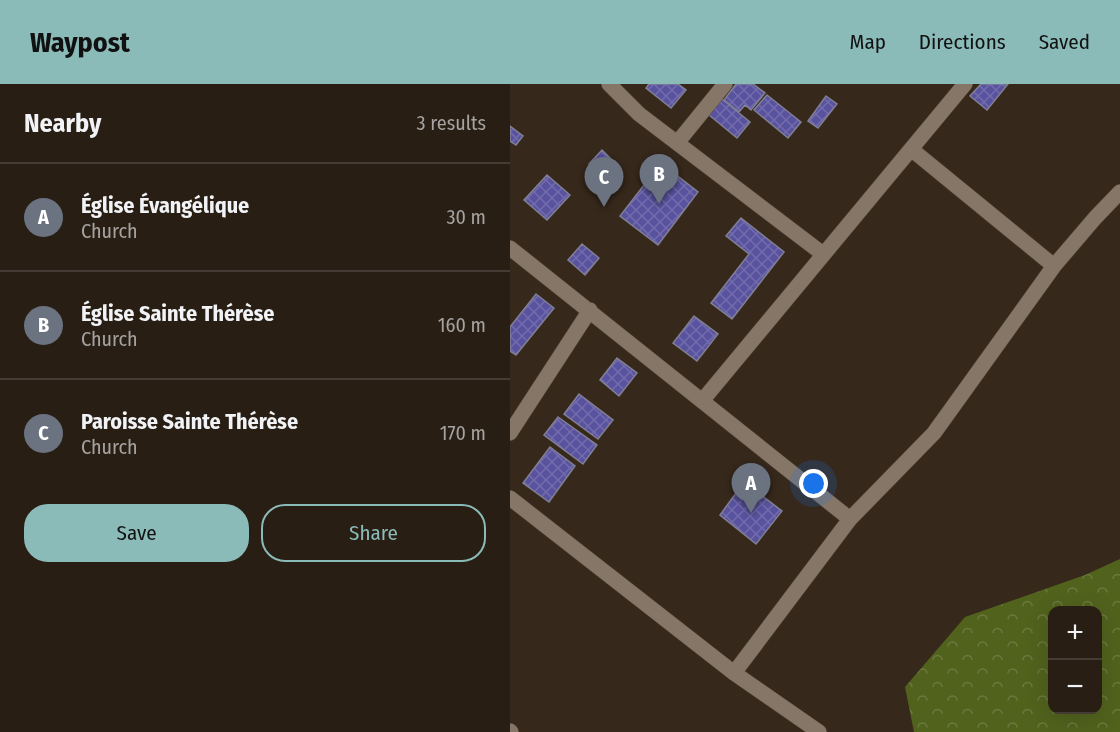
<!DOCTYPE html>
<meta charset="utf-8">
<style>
:root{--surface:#281e14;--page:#30271d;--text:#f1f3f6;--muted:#a5a2a0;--line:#443c34;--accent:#8bbbb9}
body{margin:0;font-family:"Fira Sans Condensed",sans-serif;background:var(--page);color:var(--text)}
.controls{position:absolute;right:18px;bottom:18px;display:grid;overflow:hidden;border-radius:12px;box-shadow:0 6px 24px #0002}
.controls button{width:54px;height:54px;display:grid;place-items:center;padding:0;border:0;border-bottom:2px solid var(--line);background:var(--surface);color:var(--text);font:30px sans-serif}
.you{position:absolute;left:304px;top:400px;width:21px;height:21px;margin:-15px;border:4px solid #fff;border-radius:50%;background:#1a73e8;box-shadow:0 0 0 9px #1a73e833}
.badge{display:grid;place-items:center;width:39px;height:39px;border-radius:50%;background:var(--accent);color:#fff;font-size:20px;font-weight:700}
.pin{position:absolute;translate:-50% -50px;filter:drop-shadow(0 2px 3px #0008)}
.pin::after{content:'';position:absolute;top:32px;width:21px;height:18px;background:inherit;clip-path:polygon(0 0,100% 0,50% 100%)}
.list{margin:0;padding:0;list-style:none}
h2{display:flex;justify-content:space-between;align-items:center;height:78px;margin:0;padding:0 24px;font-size:26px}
h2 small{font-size:20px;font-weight:400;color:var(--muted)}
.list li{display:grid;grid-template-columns:39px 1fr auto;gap:18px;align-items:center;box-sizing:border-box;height:108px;padding:0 24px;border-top:2px solid var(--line)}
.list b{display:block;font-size:22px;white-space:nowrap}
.list p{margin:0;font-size:20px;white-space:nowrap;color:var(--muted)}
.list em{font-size:20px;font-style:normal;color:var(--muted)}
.actions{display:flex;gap:12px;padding:18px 24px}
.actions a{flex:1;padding:14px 0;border:2px solid var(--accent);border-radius:24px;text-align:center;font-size:21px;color:var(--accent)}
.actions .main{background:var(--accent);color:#111}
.map{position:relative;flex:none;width:610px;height:648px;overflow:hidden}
header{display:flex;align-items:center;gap:36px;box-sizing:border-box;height:84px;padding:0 30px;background:var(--accent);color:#111}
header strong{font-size:28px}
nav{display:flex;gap:33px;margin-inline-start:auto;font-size:21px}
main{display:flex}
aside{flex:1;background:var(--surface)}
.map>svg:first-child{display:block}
.forest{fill:url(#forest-crowns);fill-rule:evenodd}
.building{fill:url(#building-cross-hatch);stroke:#808094;stroke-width:1.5}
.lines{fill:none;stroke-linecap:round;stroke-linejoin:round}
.minor-casing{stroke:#52463b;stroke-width:16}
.minor{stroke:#867667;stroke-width:15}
</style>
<header>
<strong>Waypost</strong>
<nav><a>Map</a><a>Directions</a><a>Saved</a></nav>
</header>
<main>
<aside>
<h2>Nearby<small>3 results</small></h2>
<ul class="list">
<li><span class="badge" style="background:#6b7280">A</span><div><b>Église Évangélique</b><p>Church</p></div><em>30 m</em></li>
<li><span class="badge" style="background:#6b7280">B</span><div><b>Église Sainte Thérèse</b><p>Church</p></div><em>160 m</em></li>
<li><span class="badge" style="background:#6b7280">C</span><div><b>Paroisse Sainte Thérèse</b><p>Church</p></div><em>170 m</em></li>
</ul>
<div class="actions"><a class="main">Save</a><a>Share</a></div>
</aside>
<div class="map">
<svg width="610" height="648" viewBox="0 0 610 648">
<defs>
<pattern id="forest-crowns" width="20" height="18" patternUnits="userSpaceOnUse" patternTransform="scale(1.5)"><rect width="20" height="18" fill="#51621d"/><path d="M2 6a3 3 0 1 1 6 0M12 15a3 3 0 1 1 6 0" fill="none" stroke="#6b793e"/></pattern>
<pattern id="building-cross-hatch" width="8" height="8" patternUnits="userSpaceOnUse" patternTransform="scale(1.5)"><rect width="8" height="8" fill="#59529f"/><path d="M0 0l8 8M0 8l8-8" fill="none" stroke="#726bac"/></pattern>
</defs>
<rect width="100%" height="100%" fill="#36281b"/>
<path class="forest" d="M610,475V648H404L395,603L455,533L575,491ZM542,526H588V626H542Z"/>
<path class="building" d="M139,0H168L176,6L161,24L136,4Z
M226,0H243L255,9L241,26L235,21L229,28L214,16Z
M471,0H498L477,26L460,12Z
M257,11L291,38L278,54L244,26Z
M316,12L327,20L308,44L298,37Z
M212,15L240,38L227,54L199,31Z
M0,42L13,52L6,61L0,57Z
M92,66L102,76L90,90L79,80Z
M151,79L188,108L148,161L110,132Z
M37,91L60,111L37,136L14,116Z
M231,134L274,168L222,235L201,219L239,170L216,152Z
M72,160L89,174L75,191L58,176Z
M26,210L44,224L6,271L0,267V243Z
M184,232L208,250L187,277L163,259Z
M107,274L127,289L109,312L90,296Z
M69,310L103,336L88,355L54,330Z
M48,333L87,361L73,380L34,351Z
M40,363L65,382L39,418L13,399Z
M234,398L272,427L246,460L210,431Z"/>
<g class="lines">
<g class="minor-casing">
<path id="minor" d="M99,0L129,30L313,170
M167,59L215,0
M401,65L544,182
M0,164L340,435
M192,317L455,0
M0,349L80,226
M0,414L224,589L309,648
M224,589L340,435L424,349L544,182L585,134L610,108
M0,647L1,648"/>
</g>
<use href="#minor" class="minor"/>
</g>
</svg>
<div class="controls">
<button>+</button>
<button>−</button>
</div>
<div class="you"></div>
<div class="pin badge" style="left:241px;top:429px;background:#6b7280">A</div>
<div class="pin badge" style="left:149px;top:120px;background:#6b7280">B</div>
<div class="pin badge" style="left:94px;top:123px;background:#6b7280">C</div>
</div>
</main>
